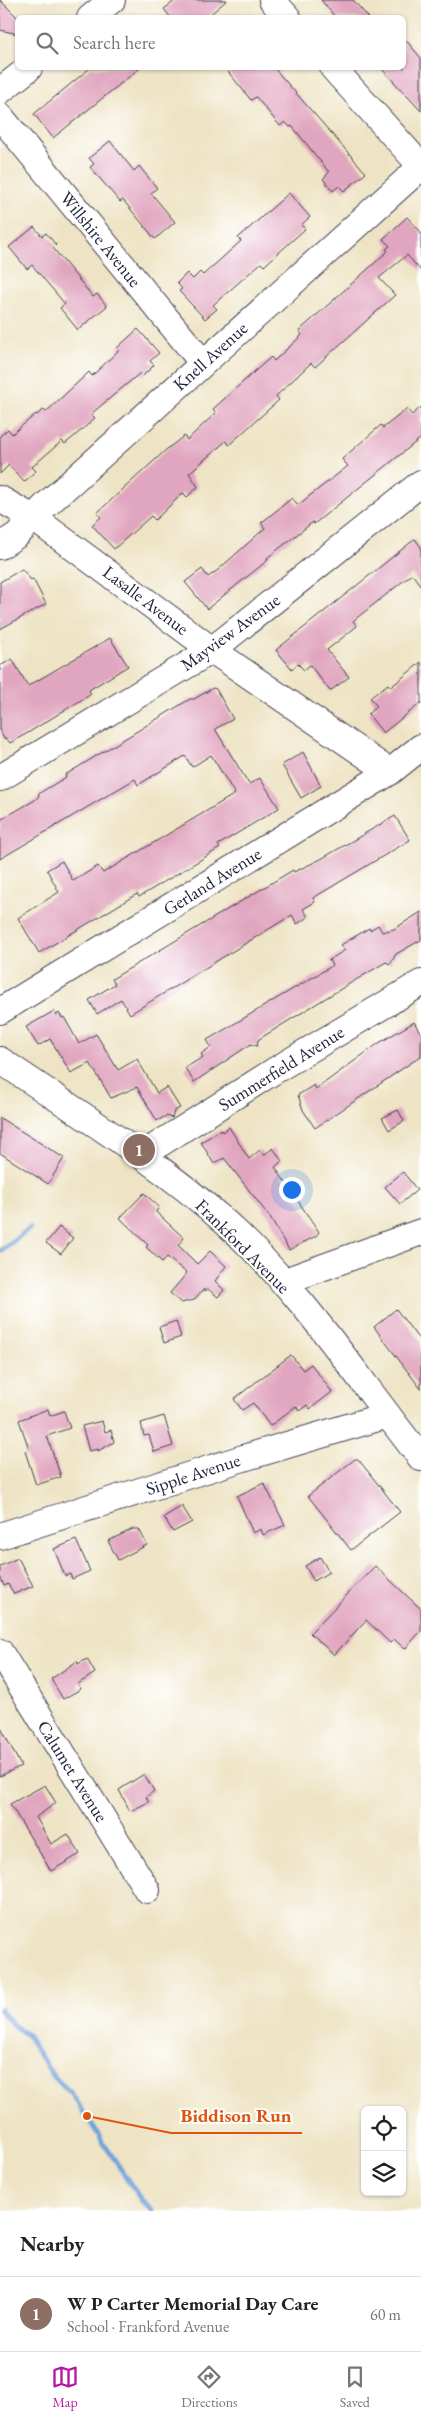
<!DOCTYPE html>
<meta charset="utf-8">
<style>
:root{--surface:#fff;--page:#f2f2f2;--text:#222;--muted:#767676;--line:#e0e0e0;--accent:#b5179e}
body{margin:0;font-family:"EB Garamond",serif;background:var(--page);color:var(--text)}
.controls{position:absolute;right:15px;bottom:15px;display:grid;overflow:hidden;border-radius:8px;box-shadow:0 1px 4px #0004}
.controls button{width:45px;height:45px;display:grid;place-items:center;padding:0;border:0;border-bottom:1px solid var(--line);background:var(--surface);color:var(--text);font:25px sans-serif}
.you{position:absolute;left:291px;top:1189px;width:18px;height:18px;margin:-12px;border:4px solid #fff;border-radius:50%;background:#1a73e8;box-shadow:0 0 0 8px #1a73e833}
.badge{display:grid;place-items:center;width:32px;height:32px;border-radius:50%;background:var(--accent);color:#fff;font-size:16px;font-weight:700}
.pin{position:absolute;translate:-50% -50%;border:2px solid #fff;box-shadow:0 1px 5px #0006}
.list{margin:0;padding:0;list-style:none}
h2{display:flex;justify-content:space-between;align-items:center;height:65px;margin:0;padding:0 20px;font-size:21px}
h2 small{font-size:16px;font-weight:400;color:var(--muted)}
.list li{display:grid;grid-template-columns:32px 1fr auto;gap:15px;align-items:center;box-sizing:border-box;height:75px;padding:0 20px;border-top:1px solid var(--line)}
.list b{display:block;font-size:19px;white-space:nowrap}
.list p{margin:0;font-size:16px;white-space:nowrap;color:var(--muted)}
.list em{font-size:16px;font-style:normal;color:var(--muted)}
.icon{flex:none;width:28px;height:28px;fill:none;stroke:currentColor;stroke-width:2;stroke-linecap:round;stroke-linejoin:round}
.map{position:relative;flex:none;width:421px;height:2211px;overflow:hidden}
.search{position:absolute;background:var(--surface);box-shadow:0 1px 4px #0004;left:15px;right:15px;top:15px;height:55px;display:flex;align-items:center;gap:12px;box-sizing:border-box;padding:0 18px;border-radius:8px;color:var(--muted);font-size:19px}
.sheet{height:140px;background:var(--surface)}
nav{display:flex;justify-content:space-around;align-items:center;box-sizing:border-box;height:70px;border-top:1px solid var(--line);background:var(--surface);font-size:14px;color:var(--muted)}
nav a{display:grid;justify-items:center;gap:2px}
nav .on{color:var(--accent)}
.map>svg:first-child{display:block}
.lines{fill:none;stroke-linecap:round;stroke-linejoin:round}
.stream{stroke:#71a2db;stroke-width:5}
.building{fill:#e1a6bf}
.minor-casing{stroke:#413f50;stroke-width:28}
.minor{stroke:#fff;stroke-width:26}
.labels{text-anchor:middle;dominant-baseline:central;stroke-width:4;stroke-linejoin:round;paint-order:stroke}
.street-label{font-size:18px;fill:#22223b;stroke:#fff}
.leader{fill:none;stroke:#de560e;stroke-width:2}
.callout-dot{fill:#de560e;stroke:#fff;stroke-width:2}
.callout-label{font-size:19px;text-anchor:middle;font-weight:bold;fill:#de560e;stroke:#fff;stroke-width:4;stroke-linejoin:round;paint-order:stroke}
</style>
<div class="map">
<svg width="421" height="2211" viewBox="0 0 421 2211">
<rect width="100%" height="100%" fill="#fff"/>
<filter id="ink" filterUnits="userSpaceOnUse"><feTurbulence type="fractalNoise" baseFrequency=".02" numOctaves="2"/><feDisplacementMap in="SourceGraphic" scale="10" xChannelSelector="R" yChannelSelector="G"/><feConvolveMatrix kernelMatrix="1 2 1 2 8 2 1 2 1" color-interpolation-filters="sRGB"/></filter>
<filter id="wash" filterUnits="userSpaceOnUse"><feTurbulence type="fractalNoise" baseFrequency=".0096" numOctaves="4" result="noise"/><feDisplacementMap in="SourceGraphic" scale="20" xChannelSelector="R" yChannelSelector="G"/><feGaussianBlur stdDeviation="1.12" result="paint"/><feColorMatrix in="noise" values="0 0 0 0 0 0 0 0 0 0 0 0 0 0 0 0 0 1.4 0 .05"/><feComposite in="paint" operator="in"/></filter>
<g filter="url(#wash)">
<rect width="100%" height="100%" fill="#eee4c5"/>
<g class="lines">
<path class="stream" d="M0,1251L30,1228
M0,2009L12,2024L27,2035L53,2076L71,2093L141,2200L152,2211"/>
</g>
<g id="blocks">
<path class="building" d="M0,0L18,18V34L0,30Z
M176,0H227L206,18H171L164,9Z
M321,0H353L369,18H336Z
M404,38L421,58V111L381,68H404Z
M90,68H140L53,138L34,114Z
M225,68H274L366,173L344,191L339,186L333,191L323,179L329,172L292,126L290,127L285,122L280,126L256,97L251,100Z
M110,141L134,171L139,166L157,188L151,193L175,222L155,239L123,200L120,202L90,167L94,164L89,158Z
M289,193L310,217L301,225L305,229L264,266L261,263L213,305L217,309L205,319L179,291L182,289L177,283L187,273L193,279L200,272L203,275L241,241L238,238Z
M407,217L421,232V271L407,255L379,278L395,295L315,367L311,363L276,396L279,400L229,445L226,441L189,473L198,487L187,497L183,493L155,520L151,516L114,549L92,525L101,517L97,513L167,449L184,436L187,440L207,421L216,413L213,409L254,372L271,357L274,361L302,335L299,331L388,251L386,249L390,246L383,239Z
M34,227L42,236L46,233L56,245L53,248L93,297L97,294L107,306L78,330L60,308L65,304L32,265L27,269L9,247Z
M138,329L159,353L150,361L154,365L143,376L140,373L91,414L95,418L83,429L65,444L62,441L41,459L32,467L36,471L24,482L9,465L0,474V436L8,429L12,434L36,414L37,415L43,410L46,412L89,372L92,376L119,350L117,348Z
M421,407V438L314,524L313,522L267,558L268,560L207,609L185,582L202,569L208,577L218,570L265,528L261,523L292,498L298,505L348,466L342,459L381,425L383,428L407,409L412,415Z
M415,539L421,547V586L412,574L353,621L357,626L327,650L349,677L330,691L310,665L304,670L298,664L292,669L276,650Z
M22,569L31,580L33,579L46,604L0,629V582Z
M110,638L128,666L89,690L91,694L26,734L10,743L6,738L4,739L0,731V666L12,659L28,686Z
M421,662V703L383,733L368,714L377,706L370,698L388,684L391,687Z
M213,688L216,689L233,719L215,729L249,784L260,778L279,808L218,845L220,848L139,897L137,894L39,953L18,918L59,892L47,870L62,861L73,881L98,866L103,873L235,794L211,755L192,767L185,756L138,785L135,779L0,859V820L35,800L39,796L38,794L66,777L65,775L190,699H194Z
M303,752L321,786L301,798L282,765Z
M395,816L410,840L313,898L315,902L303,909L308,917L297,924L292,915L130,1014L121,999L97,1014L89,1000L115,984L112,979L293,870L294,872L321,859Z
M421,912V940L396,954L390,964L386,962L329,996L264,1036L258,1040L257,1046L251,1044L194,1082L185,1068L203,1057L201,1054L211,1047L207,1040L330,967L332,965L329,960L345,950L341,945L369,928L370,930L378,925L382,932L394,929Z
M54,1011L56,1015L59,1013L62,1018L64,1017L79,1044L96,1034L118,1070L137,1059L157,1093L167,1087L180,1108L174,1111L172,1118L166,1116L157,1121L137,1087L111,1098L90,1063L71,1073L50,1039L38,1046L26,1027Z
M414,1022L421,1034V1056L315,1128L303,1110L298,1095L314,1085L316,1089L379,1043Z
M398,1110L404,1121L389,1130L382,1118Z
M0,1118L64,1158L48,1184L0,1153Z
M229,1127L249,1159L260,1150L264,1155L273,1148L282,1161L275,1167L319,1232L316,1236L289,1250L269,1216L224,1158L214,1164L201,1142L221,1130L222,1132Z
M403,1172L417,1190L400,1204L385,1187Z
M144,1193L159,1207L156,1212L184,1238L178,1245L197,1264L210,1251L226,1266L215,1281L224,1290L218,1297L208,1289L205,1291L204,1289L194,1300L181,1303L170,1293L187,1273L167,1257L162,1262L146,1247L148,1245L120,1218Z
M59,1227L73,1238L61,1254L46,1243Z
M396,1309L421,1342V1389L374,1327Z
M176,1321L181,1337L164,1343L159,1327Z
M291,1355L303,1370L311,1364L332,1392L310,1409L307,1405L299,1411L296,1406L270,1426L253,1403L242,1410L234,1399Z
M48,1409L50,1416L64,1411L70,1428L47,1436L61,1477L36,1485L25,1451L29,1449L19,1420Z
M164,1416L173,1446L154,1452L149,1435L144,1436L141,1423Z
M102,1421L105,1432L111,1430L114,1442L98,1451V1449L89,1451L82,1426Z
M355,1459H358L400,1512L351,1550L308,1496Z
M264,1483L285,1525L263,1535L261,1529L253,1533L237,1496Z
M182,1506L192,1522L173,1532L164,1517Z
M133,1529H139L147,1545L118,1560L108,1541Z
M76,1540L90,1571L72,1579L70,1574L65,1576L54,1549Z
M320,1557L329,1572L314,1581L305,1566Z
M18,1558L33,1586L14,1594L8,1584L4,1586L0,1576V1566Z
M375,1566L421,1609V1631L405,1649L394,1639L390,1643L366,1620L334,1655L310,1633Z
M87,1659L95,1673L78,1684L81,1689L63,1699L51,1679L77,1661L78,1664Z
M0,1726L21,1766L0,1776Z
M144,1774L154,1791L146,1797L149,1802L130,1811L119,1790Z
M45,1785L56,1803L36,1817L51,1844L68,1834L80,1854L51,1871L10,1804Z"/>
</g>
</g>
<g filter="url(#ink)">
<use href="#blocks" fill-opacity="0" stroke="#413f50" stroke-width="1"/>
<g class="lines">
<g class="minor-casing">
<path id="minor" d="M272,0L288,18
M90,18L112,0
M333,68L421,166
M0,91L29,68
M0,116L202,362
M0,499L35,519L212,650L390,772
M0,546L17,535L44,507L421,167
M0,778L212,650L421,483
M0,1011L390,772L421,747
M0,1060C76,1112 156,1160 225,1222C299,1288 359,1380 421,1458
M142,1155L274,1071L421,983
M282,1282L421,1232
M0,1536L240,1459L388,1415
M0,1652L147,1890"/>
</g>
<use href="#minor" class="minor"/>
</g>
</g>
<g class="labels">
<g class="street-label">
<text transform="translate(101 239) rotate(51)">Willshire Avenue</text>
<text transform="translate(210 356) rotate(-42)">Knell Avenue</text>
<text transform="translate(146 600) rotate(37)">Lasalle Avenue</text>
<text transform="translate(230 632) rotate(-36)">Mayview Avenue</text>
<text transform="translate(212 881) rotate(-32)">Gerland Avenue</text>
<text transform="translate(281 1068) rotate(-32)">Summerfield Avenue</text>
<text transform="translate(243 1246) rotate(45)">Frankford Avenue</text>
<text transform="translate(193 1474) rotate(-18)">Sipple Avenue</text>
<text transform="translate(73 1771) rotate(58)">Calumet Avenue</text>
</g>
</g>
<path class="leader" d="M87 2116L171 2133H302"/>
<circle class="callout-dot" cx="87" cy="2116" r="5"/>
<g class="callout-label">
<text x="236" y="2122">Biddison Run</text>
</g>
</svg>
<div class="controls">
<button><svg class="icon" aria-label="locate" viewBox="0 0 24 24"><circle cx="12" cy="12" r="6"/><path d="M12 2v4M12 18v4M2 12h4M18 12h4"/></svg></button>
<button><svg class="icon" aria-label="layers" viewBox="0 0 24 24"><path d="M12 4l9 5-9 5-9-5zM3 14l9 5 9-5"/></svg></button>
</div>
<div class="you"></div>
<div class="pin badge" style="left:139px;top:1150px;background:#8d6e63">1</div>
<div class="search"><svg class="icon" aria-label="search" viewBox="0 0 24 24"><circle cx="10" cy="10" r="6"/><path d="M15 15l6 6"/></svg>Search here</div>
</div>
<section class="sheet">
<h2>Nearby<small></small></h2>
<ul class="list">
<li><span class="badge" style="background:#8d6e63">1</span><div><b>W P Carter Memorial Day Care</b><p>School · Frankford Avenue</p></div><em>60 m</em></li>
</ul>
</section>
<nav>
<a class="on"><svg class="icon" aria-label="map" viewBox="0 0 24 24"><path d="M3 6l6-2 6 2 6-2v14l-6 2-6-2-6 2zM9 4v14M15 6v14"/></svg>Map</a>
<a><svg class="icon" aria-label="directions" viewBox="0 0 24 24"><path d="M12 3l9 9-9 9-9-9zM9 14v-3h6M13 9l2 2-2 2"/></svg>Directions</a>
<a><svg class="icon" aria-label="saved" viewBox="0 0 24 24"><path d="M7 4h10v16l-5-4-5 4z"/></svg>Saved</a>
</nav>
